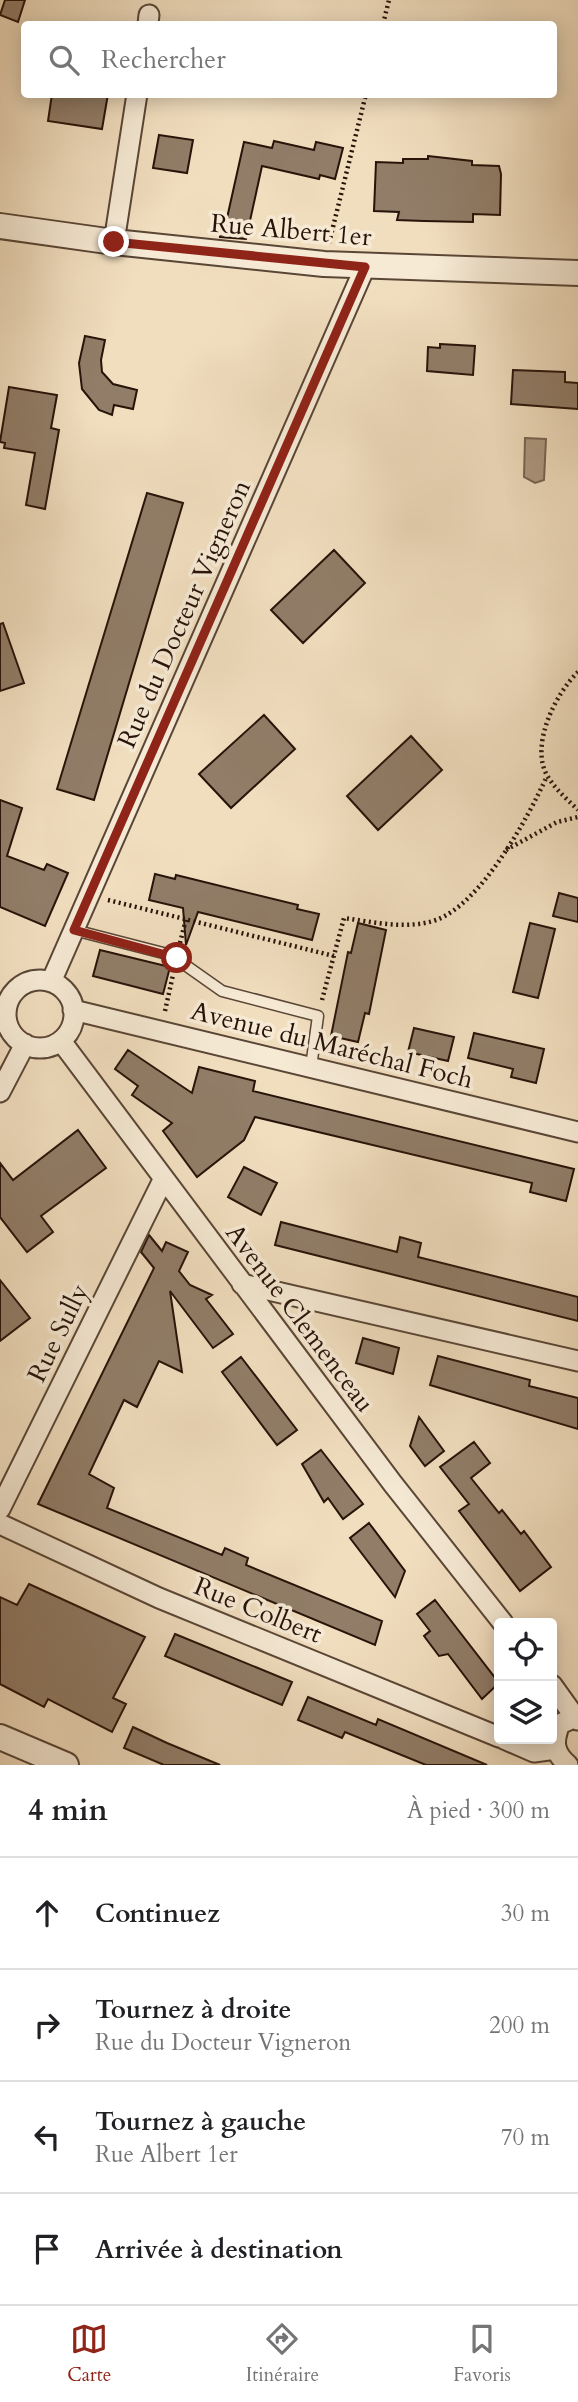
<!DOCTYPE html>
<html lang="fr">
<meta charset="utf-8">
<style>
:root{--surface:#fff;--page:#f2f2f2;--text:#202124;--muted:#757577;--line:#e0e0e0;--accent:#8f2418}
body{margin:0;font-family:Cardo,serif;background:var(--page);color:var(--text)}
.controls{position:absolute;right:21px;bottom:21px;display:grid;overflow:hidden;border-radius:7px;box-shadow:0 4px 18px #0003}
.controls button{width:63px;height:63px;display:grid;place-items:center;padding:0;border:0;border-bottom:2px solid var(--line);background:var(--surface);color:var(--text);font:35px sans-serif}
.stop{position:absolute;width:21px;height:21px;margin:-16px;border:5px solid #8f2418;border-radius:50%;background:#fff}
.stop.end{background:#8f2418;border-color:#fff;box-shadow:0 2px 7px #0008}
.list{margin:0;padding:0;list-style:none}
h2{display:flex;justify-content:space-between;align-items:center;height:91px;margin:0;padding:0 28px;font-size:30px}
h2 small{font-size:23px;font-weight:400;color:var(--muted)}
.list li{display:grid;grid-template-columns:46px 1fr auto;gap:21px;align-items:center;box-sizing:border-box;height:112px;padding:0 28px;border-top:2px solid var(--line)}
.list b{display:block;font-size:26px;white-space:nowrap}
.list p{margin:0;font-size:23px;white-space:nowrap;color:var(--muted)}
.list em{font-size:23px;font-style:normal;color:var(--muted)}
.icon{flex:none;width:38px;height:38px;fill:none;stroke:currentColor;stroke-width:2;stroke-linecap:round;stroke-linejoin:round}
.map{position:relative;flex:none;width:578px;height:1765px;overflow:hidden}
.search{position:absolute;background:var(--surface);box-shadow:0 4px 18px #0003;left:21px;right:21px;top:21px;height:77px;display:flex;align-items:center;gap:18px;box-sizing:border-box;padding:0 24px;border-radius:7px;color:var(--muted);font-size:26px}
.sheet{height:539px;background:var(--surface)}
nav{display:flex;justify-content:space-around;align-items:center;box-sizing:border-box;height:98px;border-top:2px solid var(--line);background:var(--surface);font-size:19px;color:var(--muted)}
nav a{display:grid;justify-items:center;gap:4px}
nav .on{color:var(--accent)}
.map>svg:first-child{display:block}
.water{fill:#ad9981;stroke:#786351;stroke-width:2}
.building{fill:#917d68;stroke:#281309;stroke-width:2}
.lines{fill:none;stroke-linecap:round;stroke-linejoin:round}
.service-casing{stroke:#5a4636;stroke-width:13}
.minor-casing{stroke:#5a4636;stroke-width:23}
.tertiary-casing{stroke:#5a4636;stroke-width:28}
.path{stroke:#281309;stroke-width:4.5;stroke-dasharray:2 3.5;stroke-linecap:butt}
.service{stroke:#f6ead5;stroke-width:10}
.minor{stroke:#f6ead5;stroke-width:19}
.tertiary{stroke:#f6ead5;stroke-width:24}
.route{stroke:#8f2418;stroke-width:9}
.labels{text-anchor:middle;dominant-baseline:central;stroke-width:7;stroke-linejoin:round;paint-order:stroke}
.street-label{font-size:26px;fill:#281309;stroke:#f6ead5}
</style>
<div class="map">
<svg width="578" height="1765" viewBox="0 0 578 1765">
<rect width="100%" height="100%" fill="#f1debf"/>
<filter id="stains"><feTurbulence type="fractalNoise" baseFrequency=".00286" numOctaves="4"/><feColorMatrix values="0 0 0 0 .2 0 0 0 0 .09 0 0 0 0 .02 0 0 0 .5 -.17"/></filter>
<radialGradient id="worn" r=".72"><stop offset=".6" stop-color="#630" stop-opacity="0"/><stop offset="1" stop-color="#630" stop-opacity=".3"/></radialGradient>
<path class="water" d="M525,438L546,439L544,480L535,483L524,477Z"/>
<path class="building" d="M5,0H25L18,22L0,15Z
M52,94H108L102,129L48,121Z
M159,135L193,140L187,173L153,168Z
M274,141L314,150L316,142L343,148L335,179L320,175L319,179L262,166L246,239L220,237L221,217L227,218L244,142L272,148Z
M428,156L472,161V165L499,166L501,174L500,215L473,214V222L424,221L397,220L399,212L374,211L376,162L403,163V159H428Z
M85,336L105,340L101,360L102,372L113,384L137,390L133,409L114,405L112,415L99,410L82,389L79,363Z
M440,344L475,346L473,375L427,371L428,347L440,348Z
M513,370L565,372V382L578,383V409L511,404Z
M9,387L57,395L51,428L59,430L45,509L26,505L35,453L4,448L5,443L0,442Z
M147,493L183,503L94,800L57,789Z
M334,550L365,583L303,643L271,610Z
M3,623L24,683L0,691V624Z
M264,715L295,749L231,808L199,774Z
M411,736L442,770L378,830L347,796Z
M0,800L22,808L7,856L44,870L47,864L68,873L45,926L0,907Z
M155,874L175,879L176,875L298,905L297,909L319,914L312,940L198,912L186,945L183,908L149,900Z
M559,893L578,898V922L553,916Z
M358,923L386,930L369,1014L365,1013L358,1042L331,1036L348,952L351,953Z
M530,923L555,929L538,998L513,992Z
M100,950L170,967L163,994L93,976Z
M414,1028L454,1037L448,1061L408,1052Z
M474,1033L544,1049L536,1083L511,1077L513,1069L468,1058Z
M128,1050L192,1093L199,1067L255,1081L253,1091L574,1169L566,1201L530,1192L532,1183L255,1117L244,1140L197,1177L163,1131L172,1123L132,1095L138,1086L115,1069Z
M78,1130L106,1168L41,1216L53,1232L27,1252L0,1217V1163L13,1180Z
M244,1167L277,1183L261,1215L228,1197Z
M281,1222L397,1252L400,1237L421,1243L418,1257L578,1297V1321L275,1245Z
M149,1235L162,1251L166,1242L188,1252L179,1271L190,1285L212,1295L206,1299L233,1334L213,1348L170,1291L182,1372L159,1361L137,1407L124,1400L89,1474L114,1488L107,1508L222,1555L225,1548L248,1558L246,1565L382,1621L375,1645L38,1504L154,1268L141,1252Z
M0,1280L30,1318L0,1341Z
M363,1338L399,1348L393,1374L356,1363Z
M438,1356L530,1380L529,1386L578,1398V1429L430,1385Z
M241,1357L297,1430L277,1445L222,1372Z
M419,1417L444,1451L425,1466L410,1446Z
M474,1442L490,1463L471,1478L499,1513L502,1510L521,1534L524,1531L551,1567L520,1591L459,1511L469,1504L440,1467Z
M321,1450L363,1504L343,1519L328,1498L324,1502L302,1464Z
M369,1523L405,1571L395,1597L350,1538Z
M29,1584L145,1637L113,1698L126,1704L112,1732L48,1699L44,1707L0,1684V1597L17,1605Z
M435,1600L499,1683L482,1699L448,1654L439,1656L424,1636L430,1631L417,1614Z
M175,1634L292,1682L282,1705L165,1656Z
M308,1697L376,1725L378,1719L487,1765H426L345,1732L342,1738L298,1720Z
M133,1727L167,1743L220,1765H164L124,1748Z"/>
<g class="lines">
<g class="service-casing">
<path id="service" d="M74,930L171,955L222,991L318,1016L311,1067"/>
</g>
<g class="minor-casing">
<path id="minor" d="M148,24L149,15
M114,242L137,94
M6 1014a34 34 0 1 1 68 0a34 34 0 1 1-68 0Z
M51,982L365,267
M73,1010L578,1132
M61,1041L393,1484L503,1623
M0,1092L25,1044
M242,1284L578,1361
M0,1509L163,1180
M0,1524L159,1598L499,1737
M552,1685L577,1720
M504,1739L534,1752L556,1749
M568,1765C553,1752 553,1741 560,1724L573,1718L578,1720"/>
</g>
<g class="tertiary-casing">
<path id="tertiary" d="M0,226L114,242L324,264L578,273
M0,1737L66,1765"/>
</g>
<path class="path" d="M383,24L389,0
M329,243L366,94
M578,672C555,694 529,747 548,777C556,790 568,800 578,810
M506,850L557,822L578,817
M108,900L334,956
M180,943L186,919
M322,1000L344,918C373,922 407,930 436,920C481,904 528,818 547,776
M165,1011L173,975"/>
<use href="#service" class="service"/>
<use href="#minor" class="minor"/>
<use href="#tertiary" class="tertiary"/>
</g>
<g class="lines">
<path class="route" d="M114,242L365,267L74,930L177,958"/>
</g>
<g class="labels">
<g class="street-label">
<text transform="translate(291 230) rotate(5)">Rue Albert 1er</text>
<text transform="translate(184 614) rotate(-66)">Rue du Docteur Vigneron</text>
<text transform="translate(332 1045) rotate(14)">Avenue du Maréchal Foch</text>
<text transform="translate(300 1318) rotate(53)">Avenue Clemenceau</text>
<text transform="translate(58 1333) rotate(-64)">Rue Sully</text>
<text transform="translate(258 1610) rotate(22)">Rue Colbert</text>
</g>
</g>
<rect width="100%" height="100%" filter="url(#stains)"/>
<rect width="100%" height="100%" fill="url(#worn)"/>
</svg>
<div class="controls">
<button><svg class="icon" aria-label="locate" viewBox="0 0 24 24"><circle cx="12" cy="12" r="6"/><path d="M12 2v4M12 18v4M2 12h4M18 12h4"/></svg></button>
<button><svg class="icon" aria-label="layers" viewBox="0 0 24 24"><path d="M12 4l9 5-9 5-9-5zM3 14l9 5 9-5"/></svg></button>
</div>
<div class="stop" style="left:177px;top:958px"></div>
<div class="stop end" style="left:114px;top:242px"></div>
<div class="search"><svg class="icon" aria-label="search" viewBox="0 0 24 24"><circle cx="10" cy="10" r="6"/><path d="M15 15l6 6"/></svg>Rechercher</div>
</div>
<section class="sheet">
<h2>4 min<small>À pied · 300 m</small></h2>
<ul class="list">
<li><svg class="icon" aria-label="ahead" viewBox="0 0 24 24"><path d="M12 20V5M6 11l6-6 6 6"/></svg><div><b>Continuez</b></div><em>30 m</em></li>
<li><svg class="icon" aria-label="right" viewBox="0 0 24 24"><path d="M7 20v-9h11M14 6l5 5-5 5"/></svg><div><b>Tournez à droite</b><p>Rue du Docteur Vigneron</p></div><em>200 m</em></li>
<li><svg class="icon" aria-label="left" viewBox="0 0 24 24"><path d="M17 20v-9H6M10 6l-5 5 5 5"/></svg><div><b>Tournez à gauche</b><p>Rue Albert 1er</p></div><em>70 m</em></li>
<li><svg class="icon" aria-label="arrive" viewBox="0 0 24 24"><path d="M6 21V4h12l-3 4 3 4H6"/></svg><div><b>Arrivée à destination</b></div></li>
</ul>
</section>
<nav>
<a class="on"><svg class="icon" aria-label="map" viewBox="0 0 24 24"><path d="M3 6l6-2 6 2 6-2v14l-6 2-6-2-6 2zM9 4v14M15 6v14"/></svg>Carte</a>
<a><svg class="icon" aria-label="directions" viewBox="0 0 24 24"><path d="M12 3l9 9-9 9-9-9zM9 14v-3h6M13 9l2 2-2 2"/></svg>Itinéraire</a>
<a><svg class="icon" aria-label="saved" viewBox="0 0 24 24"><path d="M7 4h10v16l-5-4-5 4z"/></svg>Favoris</a>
</nav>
